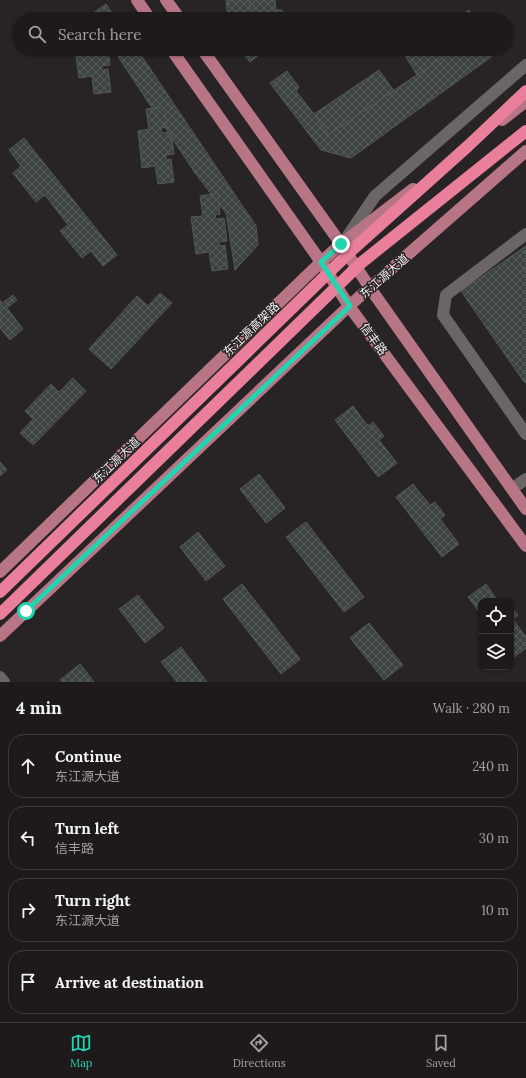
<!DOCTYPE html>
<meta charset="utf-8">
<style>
:root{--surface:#1e1a1b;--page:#262324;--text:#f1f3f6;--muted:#a1a1a3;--line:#3c383a;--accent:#23d5af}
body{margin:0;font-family:Lora,"Noto Sans SC",serif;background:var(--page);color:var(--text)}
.controls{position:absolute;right:12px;bottom:12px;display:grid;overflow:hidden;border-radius:8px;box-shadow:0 1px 3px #0004}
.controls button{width:36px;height:36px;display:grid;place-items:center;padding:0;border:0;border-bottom:1px solid var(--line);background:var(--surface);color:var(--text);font:20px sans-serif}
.stop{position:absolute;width:12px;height:12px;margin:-9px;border:3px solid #23d5af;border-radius:50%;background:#fff}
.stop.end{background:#23d5af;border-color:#fff;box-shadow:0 1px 4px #0008}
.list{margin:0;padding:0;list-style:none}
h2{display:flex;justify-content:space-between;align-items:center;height:52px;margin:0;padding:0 16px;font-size:17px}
h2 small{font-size:13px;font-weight:400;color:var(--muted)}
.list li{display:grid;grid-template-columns:26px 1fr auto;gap:12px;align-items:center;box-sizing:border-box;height:64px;margin:0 8px 8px;padding:0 8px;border:1px solid var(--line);border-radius:16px}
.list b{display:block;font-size:15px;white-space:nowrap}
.list p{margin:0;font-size:13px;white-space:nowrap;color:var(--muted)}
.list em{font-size:13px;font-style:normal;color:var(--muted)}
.icon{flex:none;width:22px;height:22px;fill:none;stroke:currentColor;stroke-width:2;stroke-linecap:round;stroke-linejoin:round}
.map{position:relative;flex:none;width:526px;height:682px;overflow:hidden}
.search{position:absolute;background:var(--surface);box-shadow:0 1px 3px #0004;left:12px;right:12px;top:12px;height:44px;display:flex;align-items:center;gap:10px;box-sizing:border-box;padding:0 14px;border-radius:22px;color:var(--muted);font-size:15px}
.sheet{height:340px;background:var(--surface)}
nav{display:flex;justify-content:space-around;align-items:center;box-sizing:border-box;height:56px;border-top:1px solid var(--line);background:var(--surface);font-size:11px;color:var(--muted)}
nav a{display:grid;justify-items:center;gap:2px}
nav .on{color:var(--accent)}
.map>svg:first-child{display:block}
.building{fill:url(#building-cross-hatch);stroke:#515755}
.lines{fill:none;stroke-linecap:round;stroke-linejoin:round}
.minor{stroke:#6b6566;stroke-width:12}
.major{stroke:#b77586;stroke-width:12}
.highway{stroke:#e97f9b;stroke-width:12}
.route{stroke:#23d5af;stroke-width:5}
.labels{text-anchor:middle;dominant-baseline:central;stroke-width:3;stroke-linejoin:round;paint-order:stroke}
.street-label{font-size:12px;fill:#f4f0f1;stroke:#282324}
</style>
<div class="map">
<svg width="526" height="682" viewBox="0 0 526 682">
<defs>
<pattern id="building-cross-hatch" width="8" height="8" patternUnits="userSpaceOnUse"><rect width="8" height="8" fill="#3d4341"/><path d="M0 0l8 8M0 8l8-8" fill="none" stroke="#5a5e5d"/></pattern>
</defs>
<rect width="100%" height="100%" fill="#282324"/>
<path class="building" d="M226,0H249L252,19H228Z
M249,0H275L276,10H282L283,19H252Z
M106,4L116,19H93L90,15Z
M469,10L475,19H455Z
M75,49H108L110,65L102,66V70L108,69L111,92L94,94L92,76L79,78Z
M113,49H137L256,226L258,245L235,270L226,213L195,173Z
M239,49H263V52L250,62Z
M411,49H455L417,75L404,54Z
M455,49H495L498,52L351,158L321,150L270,83L287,71L299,87L296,91L314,114L328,135Z
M379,70L394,91L328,135L314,114Z
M164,107L167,127L161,128L162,133L171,132L174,154L166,155V160L171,159L174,182L158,184L155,166L142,168L138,131L149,129L146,109Z
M24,138L117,255L103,266L91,251L82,258L60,231L68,225L45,195L36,202L13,173L21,166L9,150Z
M218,193L220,214L215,215L216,219L224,218L227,241L219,242L220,246L225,245L228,269L212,271L209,252L196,254L191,217L203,216L200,196Z
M526,246V383L524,382L461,291Z
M526,246V273L513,255Z
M160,293L172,303L111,369L89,349L137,296L148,306Z
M13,295L17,300L7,308L23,329L10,340L0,328V300L2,303Z
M73,378L86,391L33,445L20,433L33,419L25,411L51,384L59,392Z
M353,406L368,426L373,422L384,436L379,440L397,463L378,477L335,420Z
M0,462L7,470L0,476Z
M259,474L285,508L266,523L240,489Z
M413,484L430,505L435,502L445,515L440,519L459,544L442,557L396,497Z
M306,522L364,597L344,612L286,537Z
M198,532L225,566L206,581L180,547Z
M242,584L300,659L281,674L223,599Z
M486,584L498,601H481V614L468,597Z
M138,595L164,628L145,643L119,609Z
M511,607L518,615L513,619L526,637V648L514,657L511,653Z
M369,623L403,665L384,680L350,638Z
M181,647L207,682H177L161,662Z
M80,664L94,682H62L60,680Z"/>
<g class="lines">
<path class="minor" d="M526,234L446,295L443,315L526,434
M345,240L375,196L526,65
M512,489L526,479
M0,677L4,682"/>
<path class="major" d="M137,0L150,19
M166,0L180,19
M171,49L321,262L349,306L526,546
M202,49L341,244L370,288L526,509
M502,120L526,101
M0,572L321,262L341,244L413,189
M0,636L349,306L526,151"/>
<path class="highway" d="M0,592L352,250L468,146L526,91
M0,614L361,263L526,131"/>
</g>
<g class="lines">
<path class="route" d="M26,611L350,306L321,262L341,244"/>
</g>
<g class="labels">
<g class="street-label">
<text transform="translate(384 276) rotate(-41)">东江源大道</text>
<text transform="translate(251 329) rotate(-44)">东江源高架路</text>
<text transform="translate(374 339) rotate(54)">信丰路</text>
<text transform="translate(116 460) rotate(-44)">东江源大道</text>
</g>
</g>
</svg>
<div class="controls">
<button><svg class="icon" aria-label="locate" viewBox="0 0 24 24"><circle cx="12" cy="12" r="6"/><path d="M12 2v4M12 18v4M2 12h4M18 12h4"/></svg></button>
<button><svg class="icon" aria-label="layers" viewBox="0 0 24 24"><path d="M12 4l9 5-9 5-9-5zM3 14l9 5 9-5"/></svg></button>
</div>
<div class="stop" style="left:26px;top:611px"></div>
<div class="stop end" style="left:341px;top:244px"></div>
<div class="search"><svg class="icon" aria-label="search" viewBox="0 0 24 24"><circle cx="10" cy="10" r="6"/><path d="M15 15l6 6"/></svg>Search here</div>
</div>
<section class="sheet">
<h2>4 min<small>Walk · 280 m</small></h2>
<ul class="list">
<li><svg class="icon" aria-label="ahead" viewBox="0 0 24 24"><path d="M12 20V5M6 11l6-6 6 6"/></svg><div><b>Continue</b><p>东江源大道</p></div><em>240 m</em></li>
<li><svg class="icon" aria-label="left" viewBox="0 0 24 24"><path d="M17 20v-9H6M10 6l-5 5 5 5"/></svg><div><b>Turn left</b><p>信丰路</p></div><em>30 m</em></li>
<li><svg class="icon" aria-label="right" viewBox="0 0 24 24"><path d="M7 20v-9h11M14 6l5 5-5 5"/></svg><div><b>Turn right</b><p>东江源大道</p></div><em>10 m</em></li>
<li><svg class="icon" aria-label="arrive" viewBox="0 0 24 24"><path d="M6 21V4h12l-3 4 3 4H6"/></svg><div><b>Arrive at destination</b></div></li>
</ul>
</section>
<nav>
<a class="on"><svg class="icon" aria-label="map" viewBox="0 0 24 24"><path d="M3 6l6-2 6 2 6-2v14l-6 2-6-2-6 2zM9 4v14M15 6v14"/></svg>Map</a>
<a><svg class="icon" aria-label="directions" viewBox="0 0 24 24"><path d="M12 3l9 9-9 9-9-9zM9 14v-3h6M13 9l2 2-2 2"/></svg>Directions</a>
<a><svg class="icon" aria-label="saved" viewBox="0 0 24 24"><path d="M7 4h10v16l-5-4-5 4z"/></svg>Saved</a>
</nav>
